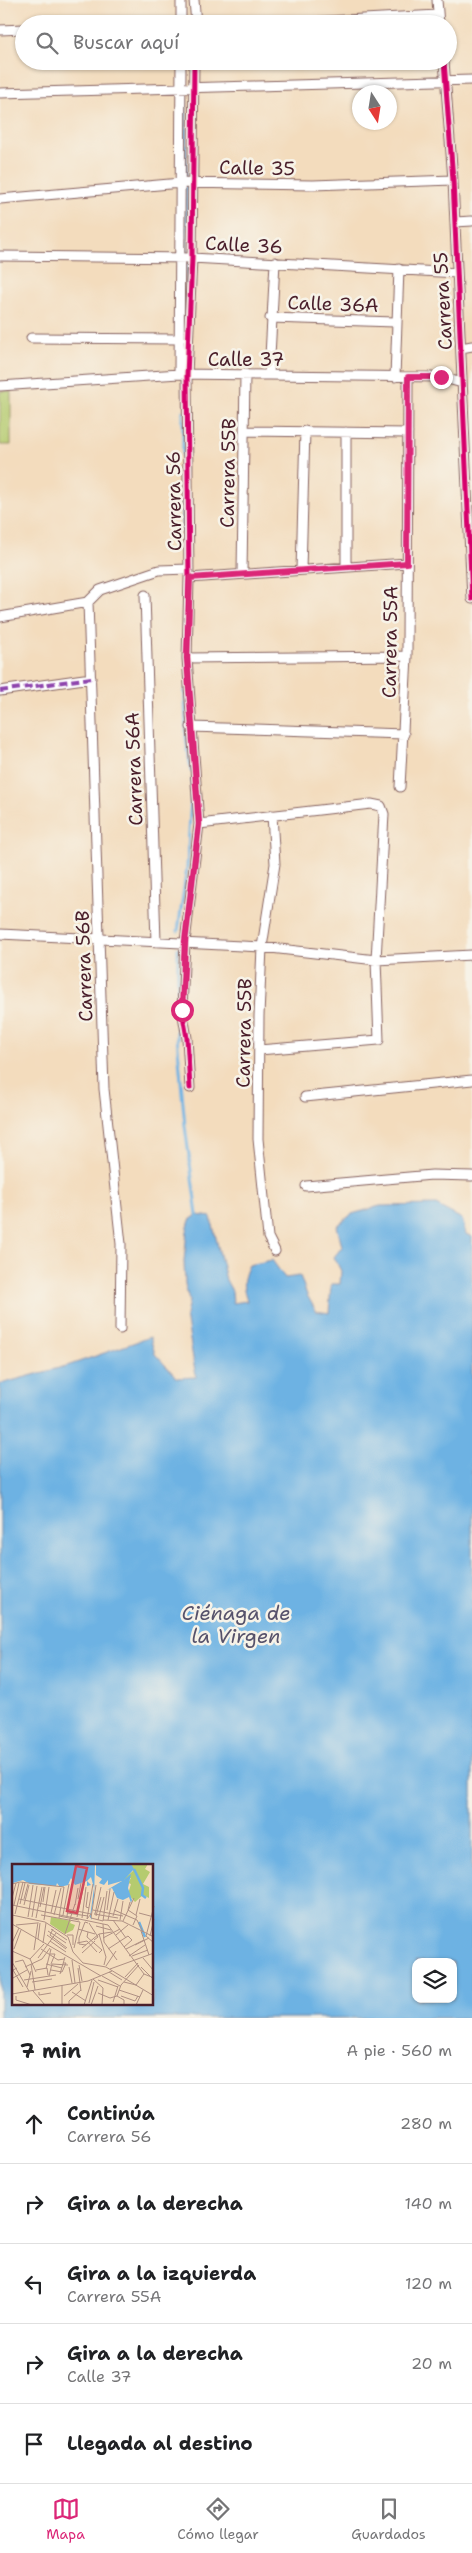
<!DOCTYPE html>
<html lang="es">
<meta charset="utf-8">
<style>
:root{--surface:#fff;--page:#f6f6f6;--text:#202124;--muted:#757577;--line:#e0e0e0;--accent:#db2777}
body{margin:0;font-family:"Shantell Sans",sans-serif;background:var(--page);color:var(--text)}
.controls{position:absolute;right:15px;bottom:15px;display:grid;overflow:hidden;border-radius:10px;box-shadow:0 1px 4px #0004}
.controls button{width:45px;height:45px;display:grid;place-items:center;padding:0;border:0;border-bottom:1px solid var(--line);background:var(--surface);color:var(--text);font:25px sans-serif}
.compass{position:absolute;left:352px;top:85px;width:45px;height:45px;border-radius:50%;background:var(--surface);box-shadow:0 1px 4px #0004;rotate:168deg}
.stop{position:absolute;width:15px;height:15px;margin:-11px;border:4px solid #db2777;border-radius:50%;background:#fff}
.stop.end{background:#db2777;border-color:#fff;box-shadow:0 1px 5px #0008}
.list{margin:0;padding:0;list-style:none}
h2{display:flex;justify-content:space-between;align-items:center;height:65px;margin:0;padding:0 20px;font-size:21px}
h2 small{font-size:16px;font-weight:400;color:var(--muted)}
.list li{display:grid;grid-template-columns:32px 1fr auto;gap:15px;align-items:center;box-sizing:border-box;height:80px;padding:0 20px;border-top:1px solid var(--line)}
.list b{display:block;font-size:19px;white-space:nowrap}
.list p{margin:0;font-size:16px;white-space:nowrap;color:var(--muted)}
.list em{font-size:16px;font-style:normal;color:var(--muted)}
.icon{flex:none;width:28px;height:28px;fill:none;stroke:currentColor;stroke-width:2;stroke-linecap:round;stroke-linejoin:round}
.map{position:relative;flex:none;width:472px;height:2018px;overflow:hidden}
.search{position:absolute;background:var(--surface);box-shadow:0 1px 4px #0004;left:15px;right:15px;top:15px;height:55px;display:flex;align-items:center;gap:12px;box-sizing:border-box;padding:0 18px;border-radius:28px;color:var(--muted);font-size:19px}
.sheet{height:465px;background:var(--surface)}
nav{display:flex;justify-content:space-around;align-items:center;box-sizing:border-box;height:70px;border-top:1px solid var(--line);background:var(--surface);font-size:14px;color:var(--muted)}
nav a{display:grid;justify-items:center;gap:2px}
nav .on{color:var(--accent)}
.map>svg:first-child{display:block}
.green{fill:#b5cb6f;stroke:#80754d}
.water{fill:#6db2e3;stroke:#5c6887;fill-rule:evenodd}
.lines{fill:none;stroke-linecap:round;stroke-linejoin:round}
.stream{stroke:#6db2e3;stroke-width:3}
.minor-casing{stroke:#85615e;stroke-width:11}
.minor{stroke:#fff;stroke-width:9}
.quiet{stroke:#8e44ad;stroke-width:4;stroke-dasharray:8 4;stroke-linecap:butt}
.cycleway-casing{stroke:#f7f3e8;stroke-width:8}
.cycleway{stroke:#d6006c;stroke-width:5}
.route{stroke:#db2777;stroke-width:6}
.labels{text-anchor:middle;dominant-baseline:central;stroke-width:5;stroke-linejoin:round;paint-order:stroke}
.street-label{font-size:19px;fill:#4a1f2b;stroke:#f7f3e8}
.water-label{font-size:20px;font-style:italic;fill:#56526b;stroke:#f7f3e8}
.inset-river{fill:none;stroke:#6db2e3;stroke-width:2.5}
.inset-road{fill:none;stroke:#af9083;stroke-width:1}
.view{fill:#d1495b;fill-opacity:0.15;stroke:#d1495b;stroke-width:2.5}
.inset-edge{fill:none;stroke:#4a1f2b;stroke-width:2.5}
</style>
<div class="map">
<svg width="472" height="2018" viewBox="0 0 472 2018">
<rect width="100%" height="100%" fill="#f7f3e8"/>
<filter id="ink" filterUnits="userSpaceOnUse"><feTurbulence type="fractalNoise" baseFrequency=".02" numOctaves="2"/><feDisplacementMap in="SourceGraphic" scale="10" xChannelSelector="R" yChannelSelector="G"/><feConvolveMatrix kernelMatrix="1 2 1 2 8 2 1 2 1" color-interpolation-filters="sRGB"/></filter>
<filter id="wash" filterUnits="userSpaceOnUse"><feTurbulence type="fractalNoise" baseFrequency=".0096" numOctaves="4" result="noise"/><feDisplacementMap in="SourceGraphic" scale="20" xChannelSelector="R" yChannelSelector="G"/><feGaussianBlur stdDeviation="1.12" result="paint"/><feColorMatrix in="noise" values="0 0 0 0 0 0 0 0 0 0 0 0 0 0 0 0 0 1.4 0 .05"/><feComposite in="paint" operator="in"/></filter>
<g filter="url(#wash)">
<rect width="100%" height="100%" fill="#f3dcbd"/>
<path class="green" d="M0,391H11V445H0Z"/>
<path class="water" d="M436,1205L462,1219L466,1234L472,1237V2018H0V1384L70,1365L150,1337L155,1354L177,1378L196,1377L186,1315L189,1301L185,1284L184,1261L187,1231L190,1220L197,1215L211,1217L226,1280L232,1291L233,1303L247,1301C242,1287 242,1279 249,1265L272,1260L285,1278L300,1276L307,1295L316,1311L329,1313L331,1284H340L341,1271L334,1257L342,1247L337,1226L352,1214L380,1206ZM14,1866H152V2004H14ZM416,1962H453V1999H416Z"/>
<g class="lines">
<path class="stream" d="M185,89L187,285
M183,411V555
M183,578L184,602
M185,690L186,737L191,771
M178,931L187,867L192,780
M178,948L177,1036L185,1126L197,1215"/>
</g>
</g>
<g filter="url(#ink)">
<g class="lines">
<g class="minor-casing">
<path id="minor" d="M181,0V24
M194,0L196,24
M437,0L439,24
M271,24L438,15
M0,30L24,29
M444,61L453,180L472,599
M0,93L472,80
M0,199L181,183L313,185L453,180
M455,222L472,221
M0,256L192,258L457,273
M270,318L395,322
M31,338L180,339
M461,348L472,346
M179,374L181,61
M269,375L275,262
M395,377L399,269
M0,386L179,374L441,377L462,383
M245,431L408,433
M346,567V432
M301,570L305,431
M242,573L245,374
M189,578L407,563
M145,595L156,942
M88,602L104,1089L121,1244L120,1329
M0,617L88,602L100,590L159,570L189,569
M187,658L407,656
M0,691L91,678
M191,727L404,734
M400,787L407,656L408,377
M272,815L275,864L262,947L259,1016L258,1139L268,1237L275,1251
M199,824L371,804L381,806L384,814L376,960L379,1040L259,1050
M0,934L262,947L376,960L472,955
M190,1088L187,1038L182,1010L185,942L199,824L187,658L189,578L187,375L192,258L194,61
M305,1097L472,1080
M306,1186L432,1175L472,1176"/>
</g>
<use href="#minor" class="minor"/>
<path class="quiet" d="M0,691L91,678"/>
<g class="cycleway-casing">
<path id="cycleway" d="M444,61L453,180L472,599
M190,1088L187,1038L182,1010L185,942L199,824L187,658L189,578L187,375L192,258L194,61"/>
</g>
<use href="#cycleway" class="cycleway"/>
</g>
</g>
<g class="lines" filter="url(#ink)">
<path class="route" d="M182,1010L185,942L199,824L187,658L190,578L407,563L408,377H441"/>
</g>
<g class="labels">
<g class="street-label">
<text transform="translate(257 168) rotate(1)">Calle 35</text>
<text transform="translate(244 245) rotate(3)">Calle 36</text>
<text transform="translate(443 301) rotate(-93)">Carrera 55</text>
<text transform="translate(333 304) rotate(2)">Calle 36A</text>
<text x="246" y="359">Calle 37</text>
<text transform="translate(228 473) rotate(-89)">Carrera 55B</text>
<text transform="translate(174 501) rotate(-91)">Carrera 56</text>
<text transform="translate(390 642) rotate(-89)">Carrera 55A</text>
<text transform="translate(134 769) rotate(-92)">Carrera 56A</text>
<text transform="translate(84 966) rotate(-92)">Carrera 56B</text>
<text transform="translate(244 1033) rotate(-89)">Carrera 55B</text>
</g>
<g class="water-label">
<text x="236" y="1613">Ciénaga de<tspan x="236" dy="23">la Virgen</tspan></text>
</g>
</g>
<g transform="translate(12 1864)">
<rect width="141" height="141" fill="#f3dcbd"/>
<path d="M119,0H136L133,5L138,8L131,20L137,23V34L131,31L123,38L116,30L119,20L116,19L119,14L111,16L121,7ZM39,53L59,57L58,59L63,61L61,66L53,70L38,60Z" fill="#b5cb6f"/>
<path d="M0,0H83L82,33L79,52L80,56L78,53L82,24L79,13L75,17L79,21L75,22V17L63,21L59,14L56,21L48,23L45,19L44,22L18,20L11,16L1,19ZM84,0H119L122,5L112,16L119,10L116,24L120,36L119,39L117,33L111,36L105,34L100,24L95,26L110,17L96,21V16L92,21L87,19L90,15L84,11Z" fill="#6db2e3"/>
<path class="inset-river" d="M122,5L131,24L130,31L134,34M127,58L133,73"/>
<path class="inset-road" d="M0,20L8,18L52,23L47,54M84,21L79,54L91,57M76,28L74,43L77,44M0,34L4,19M7,35L79,50L75,55M12,35L16,20M66,35L69,19M31,38L33,23M118,38L116,46L125,52L121,61M8,40L13,19M0,41L96,61L132,110L142,114M2,41L7,19M12,41L17,21M63,41L66,24M142,42L134,72L142,79M28,43L32,23M81,46L111,52M95,46L98,25M102,46L125,56L131,68M39,49L44,26M55,49L76,52M127,49L142,53M3,50L11,18M82,50L106,54M83,50L89,23M0,51L33,58L56,73L61,88L71,99L94,103L142,132M29,51L68,58M42,51L49,24M51,51L57,20M124,51L128,35M47,52L67,56M55,52L60,20M84,52L89,33M101,52L106,35M16,53L21,21M20,53L25,22M65,53L72,20M24,54L30,23M70,54L74,23M75,55L81,20M32,56L37,23M86,56L92,33M91,56L110,57L142,73M96,56L102,28M101,56L114,74M108,56L111,37M91,57L95,27M111,57L122,34M77,59L86,73L82,76M0,60L89,112M91,60L92,78L105,96M4,61L25,59M84,62L99,66M39,65L55,76M41,65L38,71L55,84M66,65L83,70M36,67L54,79M129,67L137,91M76,68L75,73L90,86L87,89M53,70L63,40M87,70L94,93L92,101M35,71L54,85M55,71H61V81M104,71L116,61M138,72L142,55M91,74L108,65M26,75L28,59M38,77L54,88M0,79L7,64M31,79L34,59M65,79L75,77L85,88M74,81L67,80V74L73,58L76,59M123,81L137,74M112,83L120,76L116,72M62,84L68,58M70,84L87,70L100,68M2,85L9,66M29,85L46,96L52,95M96,85L116,72M114,85L132,76M22,86L26,58M0,87L18,95L24,108M70,89L83,77M38,90H43L39,100M117,92L133,81M120,92L136,86M26,94L44,69M131,94L142,107M18,95L32,80M60,96L63,119M0,98L17,127M3,98L11,96L18,111M19,100L23,126M34,100L50,104M67,101L70,117M94,102L104,87M13,103L30,95L38,84M57,103L60,119M129,103L140,114M5,104L1,106L11,123M66,104L69,127M34,105L39,85M98,105L142,89M24,106L35,104L36,111M39,106L50,108L54,99H51M97,108L110,116M48,110L53,93M37,112L40,100L56,101M90,112L108,122M113,113L126,99M1,114L15,106M81,115L91,124L90,141M12,116L44,111M86,116L106,123M20,118L40,115M112,118L124,121L132,110M50,121V141M15,123L19,107M107,126L128,133M21,127L33,141M27,128V131L39,129M60,128L74,137M86,129L98,134L105,132L112,136V141M0,130L76,117L100,107M4,132V136L20,141M52,132L66,120M105,132L109,121L127,101M109,132L123,137L126,132M101,138L106,122M77,139L82,118M57,141H80M57,141V137L69,126M72,141L80,116M79,141L86,122M124,141L131,126"/>
<path class="view" d="M64,2L75,4L65,49L55,47Z"/>
<rect width="141" height="141" class="inset-edge"/>
</g>
</svg>
<div class="controls">
<button><svg class="icon" aria-label="layers" viewBox="0 0 24 24"><path d="M12 4l9 5-9 5-9-5zM3 14l9 5 9-5"/></svg></button>
</div>
<svg class="compass" viewBox="-18 -18 36 36"><path d="M0-13l5 13h-10z" fill="#e53935"/><path d="M0 13l5-13h-10z" fill="#757577"/></svg>
<div class="stop" style="left:182px;top:1010px"></div>
<div class="stop end" style="left:441px;top:377px"></div>
<div class="search"><svg class="icon" aria-label="search" viewBox="0 0 24 24"><circle cx="10" cy="10" r="6"/><path d="M15 15l6 6"/></svg>Buscar aquí</div>
</div>
<section class="sheet">
<h2>7 min<small>A pie · 560 m</small></h2>
<ul class="list">
<li><svg class="icon" aria-label="ahead" viewBox="0 0 24 24"><path d="M12 20V5M6 11l6-6 6 6"/></svg><div><b>Continúa</b><p>Carrera 56</p></div><em>280 m</em></li>
<li><svg class="icon" aria-label="right" viewBox="0 0 24 24"><path d="M7 20v-9h11M14 6l5 5-5 5"/></svg><div><b>Gira a la derecha</b></div><em>140 m</em></li>
<li><svg class="icon" aria-label="left" viewBox="0 0 24 24"><path d="M17 20v-9H6M10 6l-5 5 5 5"/></svg><div><b>Gira a la izquierda</b><p>Carrera 55A</p></div><em>120 m</em></li>
<li><svg class="icon" aria-label="right" viewBox="0 0 24 24"><path d="M7 20v-9h11M14 6l5 5-5 5"/></svg><div><b>Gira a la derecha</b><p>Calle 37</p></div><em>20 m</em></li>
<li><svg class="icon" aria-label="arrive" viewBox="0 0 24 24"><path d="M6 21V4h12l-3 4 3 4H6"/></svg><div><b>Llegada al destino</b></div></li>
</ul>
</section>
<nav>
<a class="on"><svg class="icon" aria-label="map" viewBox="0 0 24 24"><path d="M3 6l6-2 6 2 6-2v14l-6 2-6-2-6 2zM9 4v14M15 6v14"/></svg>Mapa</a>
<a><svg class="icon" aria-label="directions" viewBox="0 0 24 24"><path d="M12 3l9 9-9 9-9-9zM9 14v-3h6M13 9l2 2-2 2"/></svg>Cómo llegar</a>
<a><svg class="icon" aria-label="saved" viewBox="0 0 24 24"><path d="M7 4h10v16l-5-4-5 4z"/></svg>Guardados</a>
</nav>
